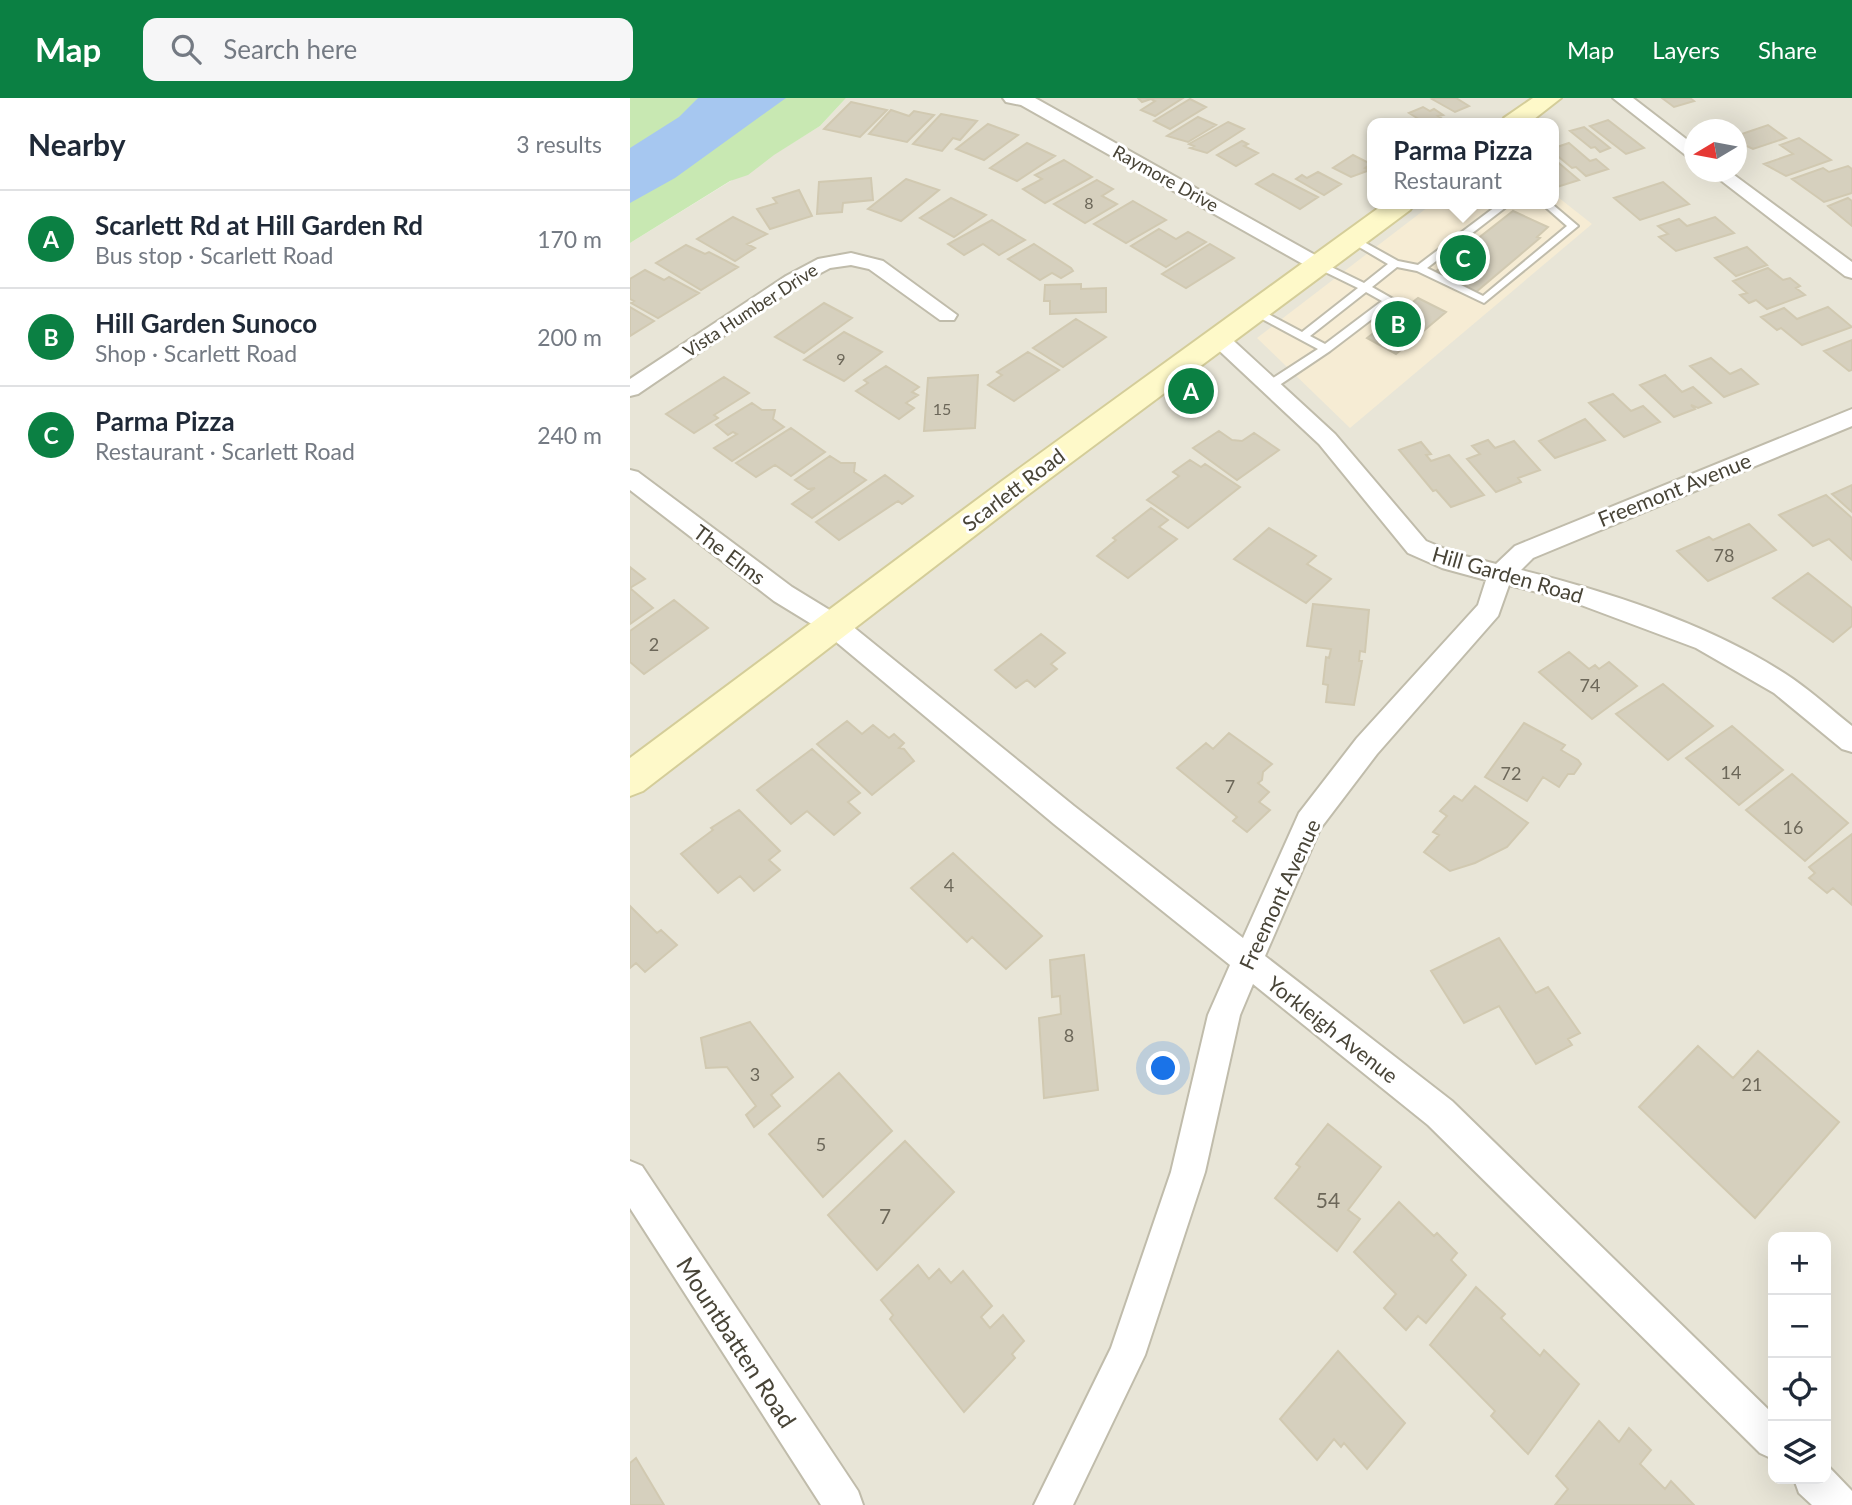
<!DOCTYPE html>
<meta charset="utf-8">
<style>
:root{--surface:#fff;--page:#f6f6f7;--text:#1f2937;--muted:#747a83;--line:#e0e1e3;--accent:#0b8043}
body{margin:0;font-family:Lato,sans-serif;background:var(--page);color:var(--text)}
.controls{position:absolute;right:21px;bottom:21px;display:grid;overflow:hidden;border-radius:14px;box-shadow:0 7px 28px #0002}
.controls button{width:63px;height:63px;display:grid;place-items:center;padding:0;border:0;border-bottom:2px solid var(--line);background:var(--surface);color:var(--text);font:35px sans-serif}
.compass{position:absolute;left:1054px;top:21px;width:63px;height:63px;border-radius:50%;background:var(--surface);box-shadow:0 7px 28px #0002;rotate:260deg}
.you{position:absolute;left:534px;top:971px;width:24px;height:24px;margin:-18px;border:5px solid #fff;border-radius:50%;background:#1a73e8;box-shadow:0 0 0 10px #1a73e833}
.badge{display:grid;place-items:center;width:46px;height:46px;border-radius:50%;background:var(--accent);color:#fff;font-size:23px;font-weight:700}
.pin{position:absolute;translate:-50% -50%;border:4px solid #fff;box-shadow:0 2px 7px #0006}
.popup{position:absolute;left:737px;top:20px;width:192px;height:91px;box-sizing:border-box;display:grid;place-content:center;border-radius:14px;background:var(--surface);filter:drop-shadow(0 2px 5px #0005);font-size:23px;white-space:nowrap;color:var(--muted)}
.popup b{font-size:26px;color:var(--text)}
.popup::after{content:'';position:absolute;left:50%;top:100%;margin-left:-14px;border:14px solid transparent;border-top-color:var(--surface)}
.list{margin:0;padding:0;list-style:none}
h2{display:flex;justify-content:space-between;align-items:center;height:91px;margin:0;padding:0 28px;font-size:30px}
h2 small{font-size:23px;font-weight:400;color:var(--muted)}
.list li{display:grid;grid-template-columns:46px 1fr auto;gap:21px;align-items:center;box-sizing:border-box;height:98px;padding:0 28px;border-top:2px solid var(--line)}
.list b{display:block;font-size:26px;white-space:nowrap}
.list p{margin:0;font-size:23px;white-space:nowrap;color:var(--muted)}
.list em{font-size:23px;font-style:normal;color:var(--muted)}
.icon{flex:none;width:38px;height:38px;fill:none;stroke:currentColor;stroke-width:2;stroke-linecap:round;stroke-linejoin:round}
.map{position:relative;flex:none;width:1222px;height:1407px;overflow:hidden}
header{display:flex;align-items:center;gap:42px;box-sizing:border-box;height:98px;padding:0 35px;background:var(--accent);color:#fff}
header strong{font-size:33px}
nav{display:flex;gap:38px;margin-inline-start:auto;font-size:24px}
.search{width:490px;height:63px;background:var(--page);display:flex;align-items:center;gap:18px;box-sizing:border-box;padding:0 24px;border-radius:14px;color:var(--muted);font-size:26px}
main{display:flex}
aside{flex:1;background:var(--surface)}
.map>svg:first-child{display:block}
.residential{fill:#e8e5d7;fill-rule:evenodd}
.commercial{fill:#f6ecd4}
.green{fill:#c8e8b2}
.water{fill:#a6c7f0}
.building{fill:#d6d0be;stroke:#d1c9b1;stroke-width:2}
.lines{fill:none;stroke-linecap:round;stroke-linejoin:round}
.lane-casing{stroke:#c0bcab;stroke-width:4}
.street-casing{stroke:#c0bcab;stroke-width:4}
.secondary-casing{stroke:#d4cd99;stroke-width:4}
.lane{fill:#fff;fill-rule:evenodd}
.street{fill:#fff;fill-rule:evenodd}
.secondary{fill:#fef9c9;fill-rule:evenodd}
.labels{text-anchor:middle;dominant-baseline:central;stroke-width:6;stroke-linejoin:round;paint-order:stroke}
.far-number-label{font-size:16px;fill:#6c6759}
.far-street-label{font-size:18px;fill:#484437;stroke:#fff}
.number-label{font-size:18px;fill:#6c6759}
.street-label{font-size:21px;fill:#484437;stroke:#fff}
.near-number-label{font-size:21px;fill:#6c6759}
.near-street-label{font-size:24px;fill:#484437;stroke:#fff}
</style>
<header>
<strong>Map</strong>
<div class="search"><svg class="icon" aria-label="search" viewBox="0 0 24 24"><circle cx="10" cy="10" r="6"/><path d="M15 15l6 6"/></svg>Search here</div>
<nav><a>Map</a><a>Layers</a><a>Share</a></nav>
</header>
<main>
<aside>
<h2>Nearby<small>3 results</small></h2>
<ul class="list">
<li><span class="badge">A</span><div><b>Scarlett Rd at Hill Garden Rd</b><p>Bus stop · Scarlett Road</p></div><em>170 m</em></li>
<li><span class="badge">B</span><div><b>Hill Garden Sunoco</b><p>Shop · Scarlett Road</p></div><em>200 m</em></li>
<li><span class="badge">C</span><div><b>Parma Pizza</b><p>Restaurant · Scarlett Road</p></div><em>240 m</em></li>
</ul>
</aside>
<div class="map">
<svg width="1222" height="1407" viewBox="0 0 1222 1407">
<rect width="100%" height="100%" fill="#f4f2e9"/>
<path class="residential" d="M216,0H1222V1407H0V145L190,28ZM742,25H924V106H742ZM1064,32H1106V74H1064ZM1143,1139H1196V1381H1143Z"/>
<path class="commercial" d="M924,96L962,126L720,330L627,240L802,106H924Z"/>
<path class="green" d="M0,0H216L190,28L144,57L118,77L100,83L0,145Z"/>
<path class="water" d="M68,0H156L45,80L0,105V50L49,19Z"/>
<path class="building" d="M508,0H553L525,18L511,12L525,3L521,1L512,4Z
M805,0H826L839,8L825,14L802,1Z
M1032,0H1060L1064,3L1044,9Z
M560,1L576,9L540,31L524,23Z
M221,4L257,12L230,39L194,31Z
M793,9L800,13L804,11L813,17L808,18L817,24L795,25L779,15Z
M261,12L279,18L284,13L304,17L277,44L239,36Z
M311,16L347,23L330,42L323,40L312,53L283,46Z
M568,19L586,27L558,44L537,38Z
M978,22L1014,50L996,56L960,28Z
M598,24L614,31L577,55L560,50L564,48L559,46Z
M358,26L388,37L354,62L326,51Z
M1138,27L1156,40L1123,51L1106,43L1109,41L1106,38Z
M954,29L980,50L970,54L965,49L961,50L940,33Z
M1169,40L1201,62L1156,78L1134,66L1163,56L1150,47Z
M612,43L618,46L614,48L628,55L606,68L587,57Z
M397,45L425,58L387,83L360,70Z
M939,45L960,63L966,61L978,71L956,78L946,69L942,70L924,55V50Z
M723,57L741,66L735,70L740,72L721,79L703,70Z
M924,61L949,82L924,90Z
M434,62L462,79L415,105L393,91L412,81L405,77Z
M1218,68L1222,71V95L1194,104L1162,81L1193,70L1199,74Z
M688,74L711,86L694,97L666,81L672,77L677,80Z
M643,76L688,99L670,111L626,86Z
M241,80L243,102L213,105L212,114L187,116L189,84Z
M276,81L309,92L271,123L238,111Z
M467,82L483,91L472,98L487,106L455,125L424,106Z
M1033,84L1059,106L1010,122L984,100Z
M169,92L182,118L140,131L127,111L147,105L143,100Z
M321,100L356,117L324,139L290,120Z
M1218,100L1222,103V128L1198,108Z
M503,103L536,122L496,145L464,126Z
M883,113L918,129L907,139L910,140L846,194L805,174Z
M103,119L137,136L117,146L125,150L105,163L67,141Z
M1085,119L1104,135L1046,153L1029,139L1038,136L1028,128L1049,121L1057,128Z
M362,122L395,142L369,157L353,146L334,157L318,146Z
M529,131L546,141L558,134L576,144L536,169L501,148Z
M404,146L441,170L443,173L431,180L422,175L410,182L378,161Z
M580,146L604,160L556,190L532,176Z
M56,147L75,156L79,154L108,169L71,192L26,165Z
M1117,149L1137,167L1106,178L1085,160Z
M1138,170L1153,182L1160,180L1170,188L1166,190L1175,197L1137,211L1126,202L1119,205L1110,197L1117,195L1103,183Z
M15,172L34,182L39,179L69,195L28,220L1,205L4,203L0,201V181Z
M451,186V191L476,190V214L420,216V203H414L415,187Z
M788,200L816,214L766,256L737,240Z
M194,205L222,220L174,255L145,239Z
M0,209L24,223L0,238Z
M1198,209L1222,229L1172,247L1151,230L1147,232L1131,219L1154,210L1167,221Z
M446,221L476,239L433,269L403,250Z
M214,234L252,254L214,283L174,262Z
M1222,242V272L1219,273L1194,253Z
M398,254L429,272L384,303L358,287L372,277L367,274Z
M1081,260L1100,276L1111,271L1128,286L1094,299L1060,268Z
M256,268L289,289L282,294L288,297L276,305L284,310L269,321L226,293L238,285L234,282Z
M348,277L345,330L294,333L298,280Z
M1035,277L1052,294L1063,289L1081,305L1068,310L1061,307L1065,311L1044,319L1010,287Z
M94,279L119,295L84,317L88,320L64,335L36,316Z
M983,296L1001,313L1013,308L1030,324L994,339L959,305Z
M122,305L132,312H145L143,321L154,329L102,363L84,350L107,336L103,334L98,337L86,327Z
M955,321L975,342L925,360L909,343Z
M161,330L195,354L161,378L145,367L126,379L106,365Z
M589,333L602,342L612,343L624,335L649,352L607,382L563,350Z
M858,342L865,350L884,343L910,372L888,380L891,384L866,394L837,361L850,356L842,348Z
M791,344L801,356L796,357L801,363L819,357L854,397L821,409L806,392L803,393L769,352Z
M200,358L211,365H225L224,374L236,382L182,420L162,406L185,390L178,391L165,382Z
M560,362L571,369L575,366L610,389L558,430L517,402L549,378L543,374Z
M255,377L283,398L272,406L268,403L209,442L186,424Z
M1222,387V414L1202,396Z
M1196,397L1222,420V462L1199,441L1183,448L1149,417Z
M521,410L538,422L529,429L547,441L498,480L467,458L486,442L483,440Z
M1119,426L1146,452L1078,483L1047,453L1079,439L1083,442Z
M639,430L686,458L677,466L701,481L676,505L604,461Z
M0,469L15,481L0,490L23,510L0,526Z
M1178,475L1222,510V528L1203,544L1143,500Z
M44,502L78,530L14,576L0,564V533Z
M683,506L739,512L735,554L730,553L729,563H732L724,607L696,604L698,587L693,586L696,559L699,560L701,551L677,548Z
M411,536L435,555L421,566L427,571L405,589L397,582L386,590L365,572Z
M939,554L959,571L965,567L969,571L979,564L1007,588L962,621L909,574Z
M1033,586L1083,628L1038,662L986,616Z
M217,623L232,636L243,627L259,640L264,636L274,645L269,650L274,651L284,663L242,697L187,646Z
M894,625L935,647L931,652L948,662L951,666L944,676H938L929,689L913,679L897,703L855,679Z
M1102,628L1153,672L1109,707L1056,660Z
M599,635L642,666L633,674L632,682L628,685L639,694L629,704L640,712L617,734L603,723L607,719L547,670L576,645L583,651Z
M182,651L230,695L218,704L230,715L204,737L177,713L161,726L127,692Z
M1162,676L1218,725L1175,763L1116,712Z
M845,688L898,725L877,749L845,765L820,773L794,754L809,737L803,734L817,718L810,713L824,698L832,703Z
M109,712L150,753L139,762L150,772L124,793L110,778L88,795L51,756L83,732L81,730Z
M1222,736V807L1203,790L1197,795L1179,780L1185,775L1179,769Z
M323,755L412,838L376,871L342,839L337,844L281,790Z
M0,808L27,835L31,832L47,847L15,874L6,865L0,870Z
M869,840L906,895L918,889L950,935L938,941L942,947L906,966L869,908L834,925L801,873Z
M454,857L468,992L414,1000L409,920L431,916L430,898L422,899L420,862Z
M120,924L163,979L141,997L150,1008L124,1029L116,1017L126,1008L97,969L76,970L71,940Z
M1068,948L1103,980L1128,953L1209,1024L1125,1120L1009,1009Z
M209,975L262,1033L193,1099L139,1036Z
M698,1026L751,1069L718,1112L730,1121L707,1153L645,1100L670,1069L666,1066Z
M275,1043L324,1094L247,1172L198,1117Z
M769,1104L804,1138L807,1135L827,1155L821,1162L836,1177L796,1225L788,1218L776,1232L754,1210L766,1196L724,1154Z
M288,1167L299,1181L309,1171L321,1185L333,1173L362,1208L351,1219L360,1230L373,1217L394,1243L382,1256L385,1260L334,1314L260,1221L263,1217L251,1202Z
M846,1189L875,1216L871,1220L910,1258L914,1252L949,1286L898,1356L861,1318L865,1313L800,1247Z
M708,1253L775,1325L737,1371L714,1345L711,1349L704,1341L687,1362L650,1321Z
M969,1323L989,1344L999,1330L1021,1352L1010,1366L1035,1391L1041,1383L1064,1407H925L938,1391L926,1378Z
M6,1360L34,1407H0V1365Z"/>
<g class="lines">
<g class="lane-casing">
<path id="lane" d="M869,106H880L797,170L853,198L937,128L912,106H922L948,128L854,205L787,173L767,169L742,189L763,201V205L700,253L645,290H637V284L688,251L619,214V210H627L672,234L728,190L683,168V164H691L734,185L758,166L719,143V139H725L768,163L788,167ZM736,194L752,203L695,246L680,238Z"/>
</g>
<g class="street-casing">
<path id="street" d="M373,0H405L694,162L697,166L694,170H680L391,7L376,4Z
M983,0H1003L1064,47V60L1058,59Z
M1080,74H1100L1222,164V180L1215,178Z
M221,155L253,163L327,217L324,222H310L239,171L221,167L200,170L170,186L8,296L0,298V281L156,178L188,161Z
M587,232L594,234L705,336L796,443L827,456L866,466L885,448L1222,311V328L903,460L891,472C980,494 1087,529 1163,581C1183,595 1202,612 1222,628V654L1212,651L1144,595L1066,550L935,501L879,487L868,518L747,656L690,731L635,858L822,1003L1143,1316V1361L1130,1355L798,1027L623,886L610,917L575,1074L515,1257L443,1407H404L481,1250L541,1074L578,917L600,867L424,726L193,533L144,503L0,392V372L8,374L162,489L211,519L444,708L613,840L669,715L727,640L848,507L856,482L812,470L778,455L689,346L580,244L577,239L580,234Z
M0,1063L12,1068L228,1393L233,1407H191L0,1110Z
M1197,1367L1222,1393V1407H1182L1169,1395L1164,1381H1196Z"/>
</g>
<g class="secondary-casing">
<path id="secondary" d="M903,0H931L899,25H871L874,20Z
M754,106H784L780,112L395,399L13,693L0,698V660L372,383Z"/>
</g>
<use href="#lane" class="lane"/>
<use href="#street" class="street"/>
<use href="#secondary" class="secondary"/>
</g>
<g class="labels">
<g class="far-number-label">
<text x="459" y="104">8</text>
<text x="211" y="260">9</text>
<text x="312" y="310">15</text>
</g>
<g class="far-street-label">
<text transform="translate(536 80) rotate(29)">Raymore Drive</text>
<text transform="translate(120 212) rotate(-33)">Vista Humber Drive</text>
</g>
<g class="number-label">
<text x="1094" y="457">78</text>
<text x="24" y="546">2</text>
<text x="960" y="587">74</text>
<text x="1101" y="674">14</text>
<text x="881" y="675">72</text>
<text x="600" y="688">7</text>
<text x="1163" y="729">16</text>
<text x="319" y="787">4</text>
<text x="439" y="937">8</text>
<text x="125" y="976">3</text>
<text x="1122" y="986">21</text>
<text x="191" y="1046">5</text>
</g>
<g class="street-label">
<text transform="translate(383 391) rotate(-37)">Scarlett Road</text>
<text transform="translate(1044 391) rotate(-22)">Freemont Avenue</text>
<text transform="translate(100 456) rotate(37)">The Elms</text>
<text transform="translate(878 476) rotate(16)">Hill Garden Road</text>
<text transform="translate(649 796) rotate(-65)">Freemont Avenue</text>
<text transform="translate(703 931) rotate(38)">Yorkleigh Avenue</text>
</g>
<g class="near-number-label">
<text x="698" y="1101">54</text>
<text x="255" y="1117">7</text>
</g>
<g class="near-street-label">
<text transform="translate(107 1244) rotate(57)">Mountbatten Road</text>
</g>
</g>
</svg>
<div class="controls">
<button>+</button>
<button>−</button>
<button><svg class="icon" aria-label="locate" viewBox="0 0 24 24"><circle cx="12" cy="12" r="6"/><path d="M12 2v4M12 18v4M2 12h4M18 12h4"/></svg></button>
<button><svg class="icon" aria-label="layers" viewBox="0 0 24 24"><path d="M12 4l9 5-9 5-9-5zM3 14l9 5 9-5"/></svg></button>
</div>
<svg class="compass" viewBox="-18 -18 36 36"><path d="M0-13l5 13h-10z" fill="#e53935"/><path d="M0 13l5-13h-10z" fill="#747a83"/></svg>
<div class="you"></div>
<div class="pin badge" style="left:561px;top:293px">A</div>
<div class="pin badge" style="left:768px;top:226px">B</div>
<div class="pin badge" style="left:833px;top:160px">C</div>
<div class="popup"><b>Parma Pizza</b>Restaurant</div>
</div>
</main>
